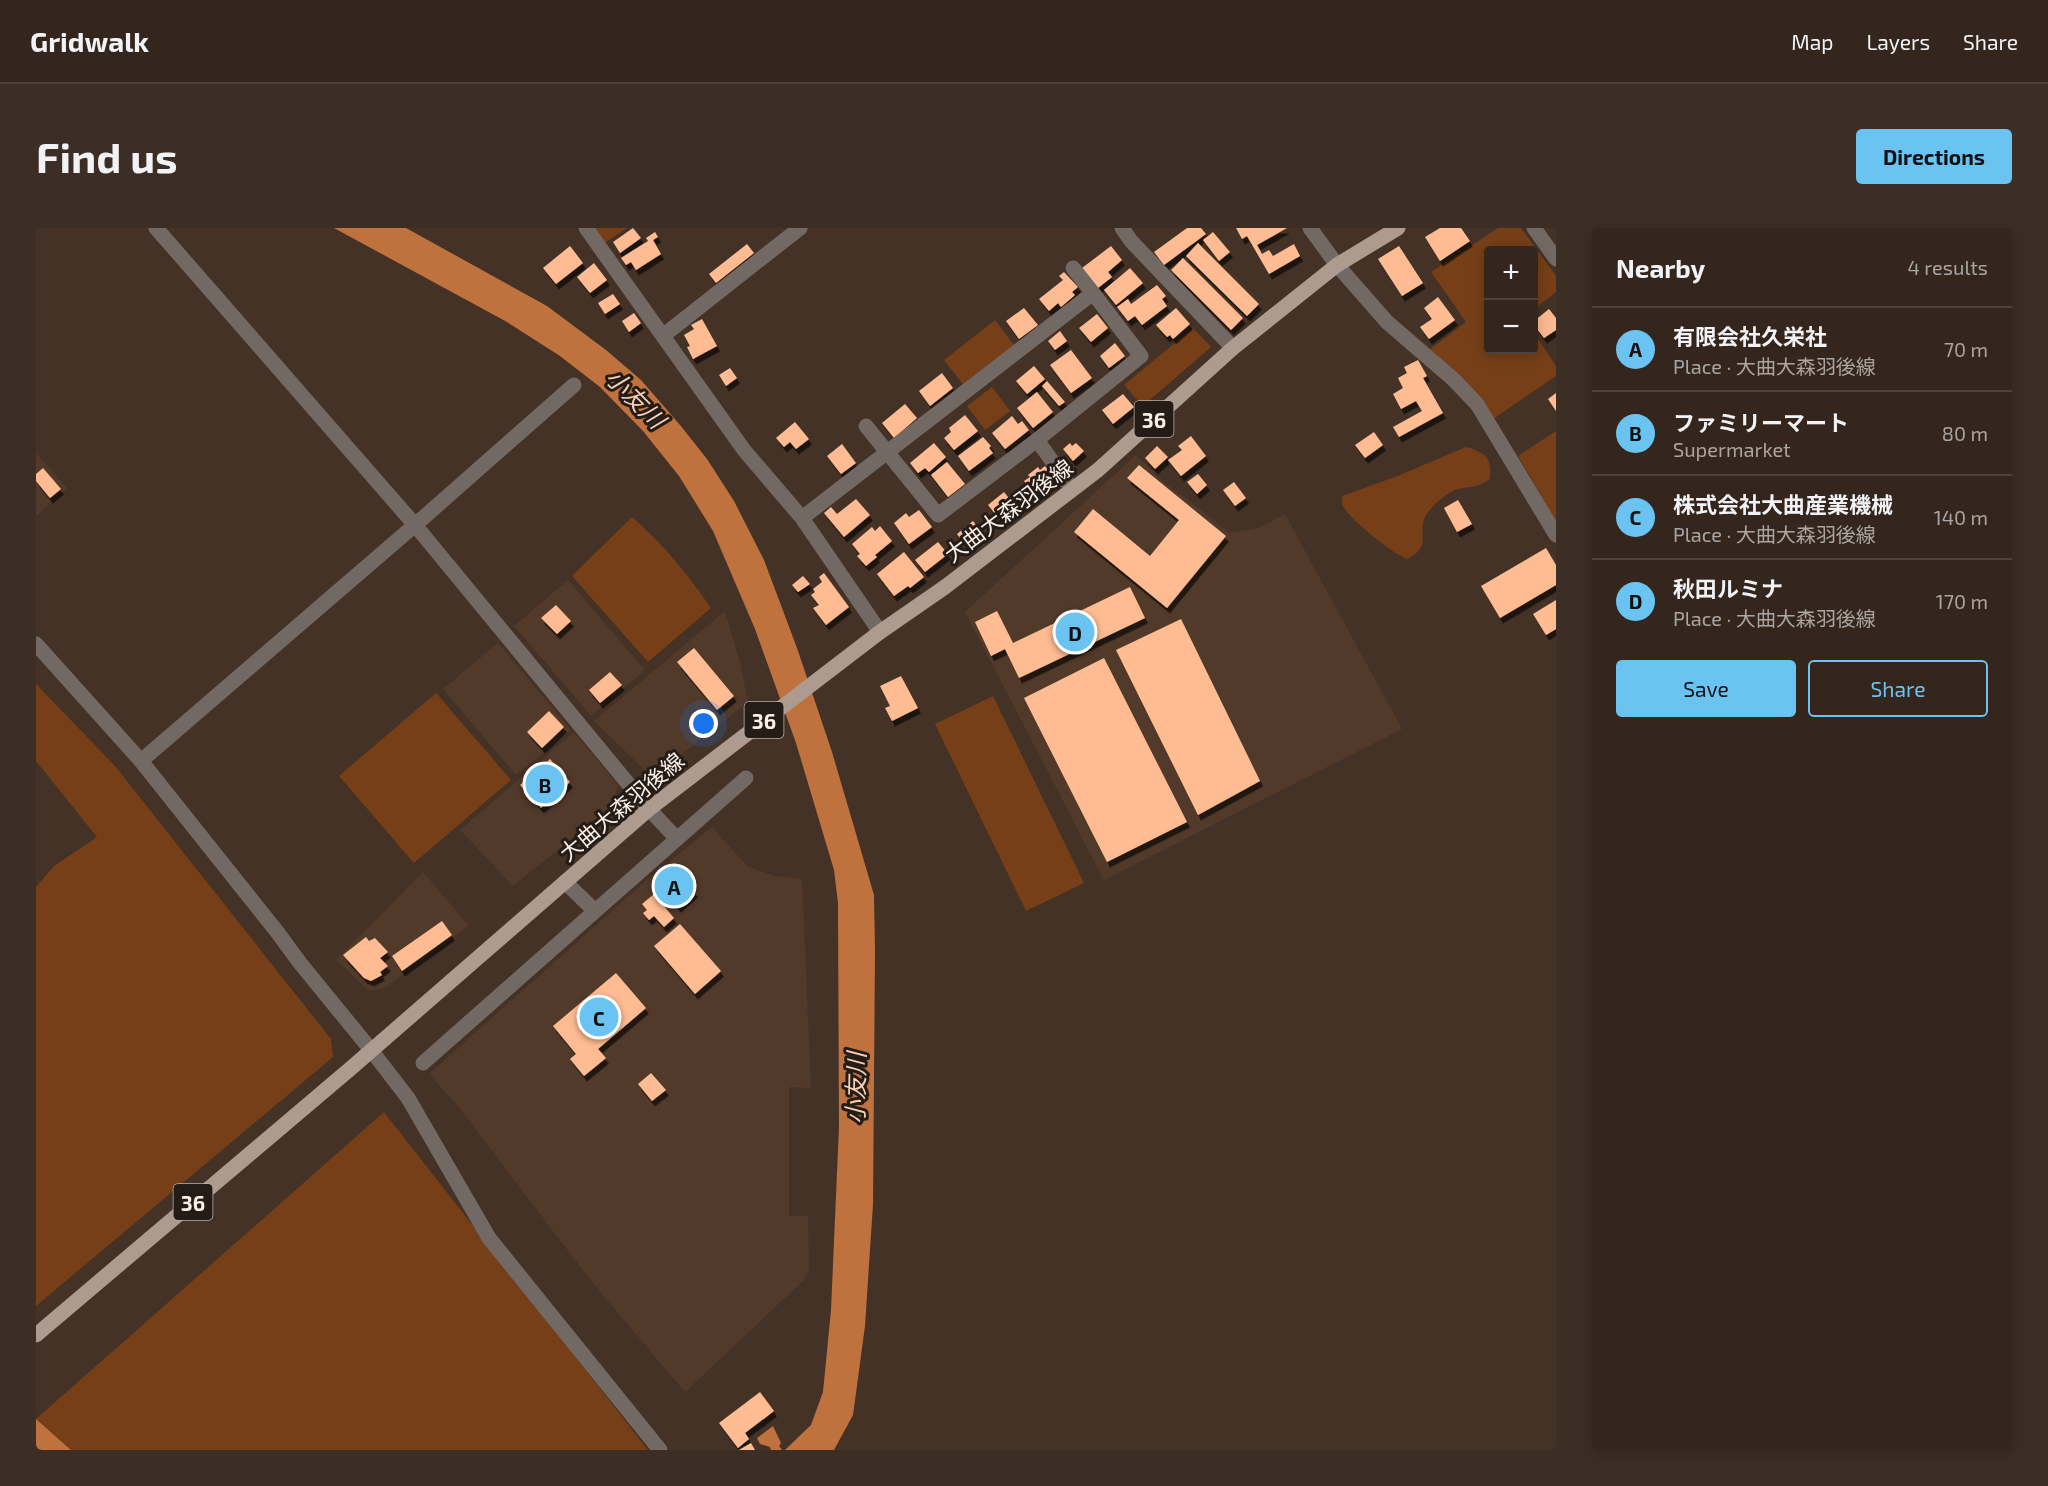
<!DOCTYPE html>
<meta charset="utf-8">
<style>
:root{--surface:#34261c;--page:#3c2e25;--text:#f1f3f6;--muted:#a9a5a3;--line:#4e433b;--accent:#6ac3f1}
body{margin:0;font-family:"Exo 2","Noto Sans JP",sans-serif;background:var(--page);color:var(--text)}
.controls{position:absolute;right:18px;top:18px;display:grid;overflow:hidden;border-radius:6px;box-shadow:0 3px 15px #0003}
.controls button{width:54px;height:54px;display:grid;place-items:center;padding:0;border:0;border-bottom:2px solid var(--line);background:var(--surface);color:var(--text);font:30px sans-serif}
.you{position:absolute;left:668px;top:496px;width:21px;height:21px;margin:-15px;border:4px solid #fff;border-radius:50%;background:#1a73e8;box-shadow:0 0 0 9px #1a73e833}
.badge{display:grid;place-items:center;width:39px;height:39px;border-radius:50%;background:var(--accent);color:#111;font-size:20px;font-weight:700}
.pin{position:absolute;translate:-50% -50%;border:3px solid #fff;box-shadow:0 2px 6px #0006}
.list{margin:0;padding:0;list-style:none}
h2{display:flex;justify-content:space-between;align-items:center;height:78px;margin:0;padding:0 24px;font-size:26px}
h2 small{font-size:20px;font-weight:400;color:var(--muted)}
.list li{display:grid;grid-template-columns:39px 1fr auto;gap:18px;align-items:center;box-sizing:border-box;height:84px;padding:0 24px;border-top:2px solid var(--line)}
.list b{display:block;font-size:22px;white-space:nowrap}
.list p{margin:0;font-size:20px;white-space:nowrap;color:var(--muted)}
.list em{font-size:20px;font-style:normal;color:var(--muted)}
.actions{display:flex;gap:12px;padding:18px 24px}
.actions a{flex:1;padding:14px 0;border:2px solid var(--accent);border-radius:6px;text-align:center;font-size:21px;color:var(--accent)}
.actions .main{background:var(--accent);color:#111}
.map{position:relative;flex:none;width:1520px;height:1222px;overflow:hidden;border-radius:6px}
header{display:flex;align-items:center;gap:36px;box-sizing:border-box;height:84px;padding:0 30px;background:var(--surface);border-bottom:2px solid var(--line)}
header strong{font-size:28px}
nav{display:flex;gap:33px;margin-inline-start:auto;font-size:21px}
.intro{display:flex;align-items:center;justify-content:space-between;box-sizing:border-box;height:144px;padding:0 36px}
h1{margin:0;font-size:42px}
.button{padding:15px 27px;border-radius:6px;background:var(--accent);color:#111;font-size:21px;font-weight:700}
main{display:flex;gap:36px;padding:0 36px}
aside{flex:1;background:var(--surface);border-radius:6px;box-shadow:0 3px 15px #0003}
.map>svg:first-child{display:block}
.built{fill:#523a2a}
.green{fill:#763f17}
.water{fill:#bf723e}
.building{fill:#ffbc93;filter:url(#shadow)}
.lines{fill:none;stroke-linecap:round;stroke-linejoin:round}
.minor{stroke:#736964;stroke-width:15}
.major{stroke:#ae9b8f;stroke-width:15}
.labels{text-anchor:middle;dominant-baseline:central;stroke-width:6;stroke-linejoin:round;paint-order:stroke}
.shield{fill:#241c17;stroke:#bab0a9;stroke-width:1.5}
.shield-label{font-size:21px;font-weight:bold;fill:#fbefe7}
.street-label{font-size:22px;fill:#fbefe7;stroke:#241c17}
.water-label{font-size:24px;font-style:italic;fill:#f8ceb4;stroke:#241c17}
</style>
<header>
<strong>Gridwalk</strong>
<nav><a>Map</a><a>Layers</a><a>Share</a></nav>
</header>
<div class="intro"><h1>Find us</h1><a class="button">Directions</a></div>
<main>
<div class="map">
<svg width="1520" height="1222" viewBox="0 0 1520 1222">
<defs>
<filter id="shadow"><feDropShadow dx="3" dy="5.5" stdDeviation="0" flood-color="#0009"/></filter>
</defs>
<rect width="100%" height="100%" fill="#453226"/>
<path class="built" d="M0,225L31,260L0,288Z
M1100,227L1131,257L1155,274L1193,305L1223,300L1249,286L1366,501L1068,652L929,384Z
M532,352L609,442L555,488L478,398Z
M689,383L704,435L712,474L627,541L613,546L558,493Z
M462,415L535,502L480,547L407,461Z
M538,504L582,557L579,569L571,582L477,658L424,602Z
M676,599L712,639L739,648L766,651L775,860L753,859V988H772L773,1042L768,1052L649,1164L559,1058L421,877L393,846L613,650Z
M387,644L433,698L353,757L343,762H332L300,732Z"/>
<path class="green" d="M557,0H591L567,16Z
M1462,0H1485L1520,48V64L1498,81V22H1452V122H1498V105L1520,138V148L1457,191L1393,122L1430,94L1395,44Z
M959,92L978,117L927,156L908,132Z
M1157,100L1175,119L1107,178L1088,157Z
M956,159L974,183L949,202L931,178Z
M1520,203V293L1482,228Z
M1430,219C1449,224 1458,231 1453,252C1440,260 1435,258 1422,261C1412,264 1398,276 1392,284C1378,303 1399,318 1371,331C1356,325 1314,292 1307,278C1306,276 1306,271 1306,268L1359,249Z
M596,289C629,318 650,344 675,380L612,434L536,348Z
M0,456L79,538L295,811L297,829L0,1078V659L18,638L61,609L0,533Z
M400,465L475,552L378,635L303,548Z
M957,468L1048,655L990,683L899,496Z
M348,884L612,1222H35L0,1191Z"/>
<path class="water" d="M298,0H370L511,78L570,122L605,152L644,197L671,231L698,273L728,332L761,420L796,524L838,667L839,723L837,976L829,1098L817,1187L798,1222H749L775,1197L787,1164L795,1082L803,899L802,675L798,642L760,515L719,401L677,303L643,248L607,203L564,159L524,128L471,94Z
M0,1191L35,1222H0Z
M737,1198L745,1215L743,1218L746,1222H735L734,1219L724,1216L721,1210Z"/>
<path class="building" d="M597,0L605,10L584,25L577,14Z
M1151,0H1165L1170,6L1128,37L1118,24Z
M1200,0H1251L1221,17L1226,26L1233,22L1237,28L1258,16L1264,28L1233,46L1211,8L1206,11Z
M1404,0H1425L1434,13L1404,33L1389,9Z
M619,4L622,9L617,12L625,26L600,42L595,34L590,37L585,30L612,13L610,10Z
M1177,4L1194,24L1183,33L1167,12Z
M1162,15L1223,76L1211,88L1150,28Z
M711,16L718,25L680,55L673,46Z
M534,18L547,35L520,56L507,40Z
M1075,18L1086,32L1072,44L1076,49L1062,60L1046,40Z
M1363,18L1387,55L1366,68L1342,31Z
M1147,30L1207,90L1195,102L1135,42Z
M558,35L571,52L554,65L541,49Z
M1094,40L1107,55L1080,77L1068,62Z
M1028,44L1042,59L1036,64L1039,67L1025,79L1022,75L1013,83L1003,71L1027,52L1023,48Z
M1121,57L1130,68L1126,71L1131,78L1106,97L1099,88L1092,93L1081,79L1092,71L1095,76Z
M577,66L584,76L569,86L562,75Z
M1402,69L1419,92L1393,111L1384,99L1396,91L1388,80Z
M988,80L1002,97L983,111L970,93Z
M1140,80L1154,96L1137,111L1134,107L1131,109L1120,97Z
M1513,81L1520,90V102L1508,110L1498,97V93Z
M598,85L605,95L593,104L586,93Z
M1061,86L1072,100L1055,114L1043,100Z
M666,91L681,118L657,131L651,119L654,118L648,107L658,101L655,97Z
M1024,103L1031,113L1019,122L1012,113Z
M1079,115L1089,128L1073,140L1064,128Z
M1035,122L1056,150L1035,165L1014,137Z
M1382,132L1391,148L1387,150L1407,185L1363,209L1357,199L1386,183L1380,173L1365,181L1357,166L1367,160L1362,150L1371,145L1368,139Z
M998,138L1009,151L991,166L980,153Z
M694,140L701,150L690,158L683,147Z
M906,145L917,160L894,178L883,163Z
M1011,153L1029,174L1023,178L1006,158Z
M1001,164L1017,184L997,200L981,180Z
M1520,165V183L1512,171Z
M1087,166L1098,179L1077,196L1066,182Z
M869,176L881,190L858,210L846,195Z
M929,187L942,203L918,222L908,210L915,204L913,200Z
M976,188L982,196L986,193L993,202L969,221L956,205Z
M759,194L773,211L760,221L754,214L748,219L740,210Z
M1338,204L1347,217L1329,230L1319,217Z
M1155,208L1170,228L1145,248L1132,232L1146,222L1142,218Z
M947,209L955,218L953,220L957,225L933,243L922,228Z
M898,215L910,229L893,244L889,240L882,245L874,235Z
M1034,215L1036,218L1040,215L1048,223L1037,233L1027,221Z
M806,216L820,235L805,246L791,228Z
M1121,218L1132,229L1119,241L1109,230Z
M911,234L929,256L912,269L895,247Z
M1103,237L1190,308L1131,380L1038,304L1057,281L1114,328L1143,292L1091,250Z
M1009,238L1020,253L987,279L977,267L991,257L988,253L994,249L992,247L1002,239L1004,242Z
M7,240L25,261L14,270L0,253V246Z
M1162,246L1171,257L1161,266L1151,254Z
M1198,254L1210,270L1199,278L1187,262Z
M968,264L980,279L964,292L952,277Z
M820,271L834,287L808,309L788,285L795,279L801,286Z
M1422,272L1436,296L1421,304L1408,280Z
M883,282L896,299L873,316L858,295L870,285L873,289Z
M937,293L948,307L932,320L921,306Z
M844,298L856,313L839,327L841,329L830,338L821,328L824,326L816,316L836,299L839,303Z
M902,314L912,326L889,344L879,332Z
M1510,320L1520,337V357L1464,390L1445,358Z
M868,324L888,349L874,360L872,358L858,368L841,346Z
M788,345L813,379L790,397L777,380L783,377L775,367L779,364L777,361L786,354L783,349Z
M767,348L774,356L762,364L756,357Z
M1094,359L1109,390L983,450L969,421L955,428L939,394L961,383L977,415Z
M1520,372V401L1510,407L1497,386Z
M520,377L535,393L521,406L505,390Z
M1145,391L1224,553L1162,587L1080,422Z
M658,420L698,468L681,482L641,434Z
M1068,430L1151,594L1071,634L988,470Z
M574,444L586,457L564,475L553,462Z
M865,448L882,480L856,493L849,480L854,478L844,458Z
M513,483L528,499L506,520L491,504Z
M514,531L534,554L505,580L484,557Z
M635,637L659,664L642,679L618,652Z
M618,666L638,690L628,699L618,688L613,692L607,685L611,682L606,676Z
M406,693L416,707L366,743L356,728Z
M644,696L685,743L659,766L618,718Z
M330,709L333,713L339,710L352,724L344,730L352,738L344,744L346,747L335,753L328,750L307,727Z
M580,745L610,780L562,821L570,830L548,848L534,831L540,826L517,798Z
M615,845L630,862L616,873L602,856Z
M724,1164L738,1183L709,1205L713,1211L702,1220L683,1195Z
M715,1215L719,1222H703Z"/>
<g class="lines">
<path class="minor" d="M120,0L379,297L613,581L641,611
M550,0L708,222L766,290L844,404
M1086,0L1095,13L1197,120
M1274,0L1301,37L1351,94L1417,151L1441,176L1520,307
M1498,0L1520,31
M1037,40L1057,65
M628,107L764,0
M1001,212L1036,261
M766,290L1057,65L1105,128L1001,212L902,287L830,198
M0,416L105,533L242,705L264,735L335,822L372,870L453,1010L624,1222
M105,533L379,297L538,157
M529,654L559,683
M387,835L710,550"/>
<path class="major" d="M0,1107L314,841L613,581L844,404L909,359L1062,242L1197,120L1301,37L1362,0"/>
</g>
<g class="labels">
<g class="shield">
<rect x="1098.5" y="173" width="39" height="36" rx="4.5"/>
<rect x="708.5" y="474" width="39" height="36" rx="4.5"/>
<rect x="137.5" y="956" width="39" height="36" rx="4.5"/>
</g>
<g class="shield-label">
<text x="1118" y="191">36</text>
<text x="728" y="492">36</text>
<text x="157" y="974">36</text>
</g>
<g class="street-label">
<text transform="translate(972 282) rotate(-37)">大曲大森羽後線</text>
<text transform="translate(585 578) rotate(-40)">大曲大森羽後線</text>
</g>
<g class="water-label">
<text transform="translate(600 170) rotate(45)">小友川</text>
<text transform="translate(819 860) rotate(-89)">小友川</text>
</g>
</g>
</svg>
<div class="controls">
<button>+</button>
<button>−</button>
</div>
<div class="you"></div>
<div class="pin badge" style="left:638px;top:658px">A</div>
<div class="pin badge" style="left:509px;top:556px">B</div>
<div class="pin badge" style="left:563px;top:789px">C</div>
<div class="pin badge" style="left:1039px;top:404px">D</div>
</div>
<aside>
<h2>Nearby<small>4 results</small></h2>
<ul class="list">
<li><span class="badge">A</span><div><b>有限会社久栄社</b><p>Place · 大曲大森羽後線</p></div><em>70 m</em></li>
<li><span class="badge">B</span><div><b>ファミリーマート</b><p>Supermarket</p></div><em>80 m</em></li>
<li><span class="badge">C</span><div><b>株式会社大曲産業機械</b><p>Place · 大曲大森羽後線</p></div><em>140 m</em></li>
<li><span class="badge">D</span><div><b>秋田ルミナ</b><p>Place · 大曲大森羽後線</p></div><em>170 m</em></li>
</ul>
<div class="actions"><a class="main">Save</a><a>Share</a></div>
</aside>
</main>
